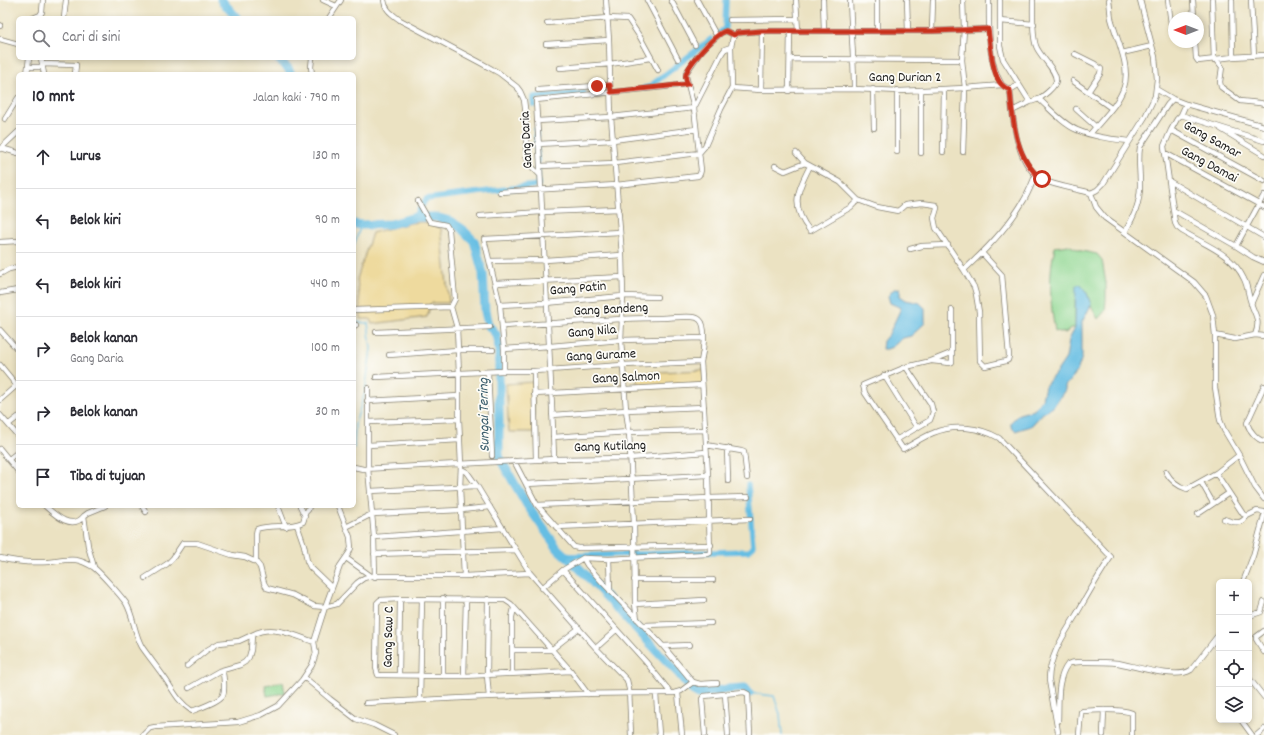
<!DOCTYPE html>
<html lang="id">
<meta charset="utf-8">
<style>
:root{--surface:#fff;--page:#f2f2f3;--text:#2b2b33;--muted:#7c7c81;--line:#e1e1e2}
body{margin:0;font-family:Dekko,sans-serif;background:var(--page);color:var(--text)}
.controls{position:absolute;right:12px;bottom:12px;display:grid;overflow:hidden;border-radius:6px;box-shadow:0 2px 6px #0003}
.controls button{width:36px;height:36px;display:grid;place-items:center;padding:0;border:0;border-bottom:1px solid var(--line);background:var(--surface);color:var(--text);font:20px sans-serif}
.compass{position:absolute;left:1168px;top:12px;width:36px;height:36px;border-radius:50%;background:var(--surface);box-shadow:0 2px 6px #0003;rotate:270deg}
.stop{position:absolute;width:12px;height:12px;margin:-9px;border:3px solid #c8321e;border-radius:50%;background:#fff}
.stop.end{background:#c8321e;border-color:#fff;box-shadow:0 1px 4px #0008}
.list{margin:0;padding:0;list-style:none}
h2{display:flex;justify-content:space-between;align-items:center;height:52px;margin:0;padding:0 16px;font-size:17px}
h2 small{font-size:13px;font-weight:400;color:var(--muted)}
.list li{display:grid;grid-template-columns:26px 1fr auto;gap:12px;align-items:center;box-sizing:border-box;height:64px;padding:0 16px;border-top:1px solid var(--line)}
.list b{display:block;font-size:15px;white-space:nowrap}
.list p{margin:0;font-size:13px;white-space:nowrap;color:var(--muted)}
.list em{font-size:13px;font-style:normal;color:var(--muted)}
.icon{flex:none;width:22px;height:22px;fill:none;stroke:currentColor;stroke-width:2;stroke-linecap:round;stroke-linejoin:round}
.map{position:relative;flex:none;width:1264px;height:735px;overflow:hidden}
.search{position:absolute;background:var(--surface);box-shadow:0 2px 6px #0003;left:16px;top:16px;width:340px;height:44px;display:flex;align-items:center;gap:10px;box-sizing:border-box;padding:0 14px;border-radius:6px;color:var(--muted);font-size:15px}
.panel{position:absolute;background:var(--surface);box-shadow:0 2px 6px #0003;left:16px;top:72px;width:340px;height:436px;border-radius:6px}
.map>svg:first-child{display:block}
.green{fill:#90d792;stroke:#567a57}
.sand{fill:#eeda9e;stroke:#857b5d}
.water{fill:#66bee3;stroke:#416d80}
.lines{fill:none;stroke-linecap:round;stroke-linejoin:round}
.stream{stroke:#66bee3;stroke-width:1.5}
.canal{stroke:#66bee3;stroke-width:5.5}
.river{stroke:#66bee3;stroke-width:9}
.minor-casing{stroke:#847f6f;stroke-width:6}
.minor{stroke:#fff;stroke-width:4.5}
.route{stroke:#c8321e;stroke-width:5}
.labels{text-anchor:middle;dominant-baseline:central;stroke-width:3.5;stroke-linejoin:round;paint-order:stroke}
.street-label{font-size:14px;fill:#1c1c1c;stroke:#fdfcf7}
.water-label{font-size:15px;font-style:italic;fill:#3a5d6c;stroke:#fdfcf7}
</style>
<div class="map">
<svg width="1264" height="735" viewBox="0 0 1264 735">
<rect width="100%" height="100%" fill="#fdfcf7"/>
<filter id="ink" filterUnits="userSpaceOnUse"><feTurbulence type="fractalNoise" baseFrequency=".025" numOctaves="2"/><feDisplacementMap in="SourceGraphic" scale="8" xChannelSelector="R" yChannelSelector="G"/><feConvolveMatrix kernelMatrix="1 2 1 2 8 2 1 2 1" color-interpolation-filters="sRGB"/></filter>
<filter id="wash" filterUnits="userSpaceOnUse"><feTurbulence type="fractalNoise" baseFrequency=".012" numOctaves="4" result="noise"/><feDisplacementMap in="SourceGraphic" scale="16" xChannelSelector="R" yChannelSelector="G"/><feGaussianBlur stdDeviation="0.9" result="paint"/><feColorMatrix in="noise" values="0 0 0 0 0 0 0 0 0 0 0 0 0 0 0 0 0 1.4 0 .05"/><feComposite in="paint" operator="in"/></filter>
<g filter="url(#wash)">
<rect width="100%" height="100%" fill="#ebe2c2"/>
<path class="green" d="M1068,245L1082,251L1097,254L1102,260L1106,284V299L1105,311L1098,319L1091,305L1087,293L1075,299V328H1070L1066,333L1055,331C1050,303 1048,274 1055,247Z
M283,682L285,693L267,696L265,685Z"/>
<path class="sand" d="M423,222L441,228L449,303H431L427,317L372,324L370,319H361L357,279L372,233L411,223Z
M704,370V384L637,388V373Z
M533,382L535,432H509L506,384Z"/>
<path class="water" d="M1076,285H1081L1087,293L1091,305L1082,322V357L1077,372L1065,386V390L1053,407L1043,413L1031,426L1015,431L1011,427V422L1019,414L1034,410L1042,399L1045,386L1058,370L1066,358L1069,340L1075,328Z
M900,288V296L906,300L920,303L925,308V323L911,336L903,338L892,347L887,349H882L883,341L889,334L901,308L890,303L888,296L894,289Z"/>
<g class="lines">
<path class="stream" d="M354,245L361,225
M354,319L355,322L368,323L371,349L365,392L355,424L354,448
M749,693L774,696L780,714L782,735"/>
<path class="canal" d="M718,34L725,28L726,0
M644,88L649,87L711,39
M534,105V97L584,93
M415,217L426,199L538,185L536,130
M565,556L749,551L753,546L748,485"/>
<path class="river" d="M221,0L237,18
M277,58L288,68L291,74
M354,224L361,225L391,224L415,217H435L450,221L461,228L474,241L483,273L485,311L488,325L496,334L499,348V457L527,505L558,549L580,569L678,673L692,690L699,694L727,689L745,688L749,693"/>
</g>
</g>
<g filter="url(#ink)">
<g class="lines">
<g class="minor-casing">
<path id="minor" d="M323,0L336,6
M384,0C385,10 392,14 400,20L481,63L499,73L517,87L520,91L524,100L526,116V156L530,165L540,175
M606,0L609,40L611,117L622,255L623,296L621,340L626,410L629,432L634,523L635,604L637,619
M647,0L678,59
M671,0L695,45
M697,0L715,33
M796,0L798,31
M823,0L824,31
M850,0C851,30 854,59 854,89
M877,0V31
M907,0L908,31
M963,0L964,29L962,60L965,88
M989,0C989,27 987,61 1002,85
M1000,0V46L1003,59L1030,102
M1033,0C1033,13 1032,35 1036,46C1040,57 1057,70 1056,81C1055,88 1044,95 1039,99
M1168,0L1172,32
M1193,0L1194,18
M1212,0L1214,60
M1232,0L1233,57
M1251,0L1254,56
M33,18L40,15L42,12L43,0
M64,18L66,0
M329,18L341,0
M730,20L797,19
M1000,21L1034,24
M547,23L608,18L628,19L640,37L658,70
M0,26V25
M932,31L933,0
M0,39L18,44
M1195,42L1196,58L1198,61L1233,57L1264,55
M546,44L609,40
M1122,53L1152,46
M1075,54L1095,64L1101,69L1100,74L1088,92
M41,58L44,74
M790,59L962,60
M1216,59L1222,67L1220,82L1221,87L1240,101L1260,103L1264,104
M42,64L76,65L75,74
M28,67H42
M560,68L610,64L651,58
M27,74L29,58
M312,74L311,67L312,58
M1073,81L1111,108
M732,88L761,90L854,89L900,91L965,88L1002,85L1010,90L1018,85
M873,89L874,128
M1156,89L1173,99L1186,104L1264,126
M538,90L610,85
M761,90L762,31
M1010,90C1013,118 1015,165 1043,180C1056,186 1077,189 1091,193L1096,207L1105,218L1194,282L1206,296L1213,315L1215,335V387L1220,420L1224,430L1239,455L1255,487L1264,499
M789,91L790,31
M1186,104L1181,115L1177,119L1171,130L1164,146L1175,223L1177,227L1182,231C1205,245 1232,253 1244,279C1248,287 1248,295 1251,303C1255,316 1261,320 1255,335
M694,108L722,53L725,49L731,47
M1076,109L1096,127
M1012,111L1030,102L1039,99C1051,110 1063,124 1077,130C1093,137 1112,139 1129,141
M1181,115L1264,141
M5,119L18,98
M537,121L611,117L694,108
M1221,129L1264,155
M1171,130L1264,181
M1090,134C1102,119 1118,105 1124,87C1131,66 1116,38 1111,18C1110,12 1110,6 1109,0
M538,144L613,140L696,129
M1,148L18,153
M0,149L18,132
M897,152V90
M943,152L944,89
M963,152L965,88
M796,153L805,163L840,182L858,200L877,207L898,211L905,205L922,203L936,205L937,208L934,218L936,228L964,270
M921,153V90
M1165,153L1264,207
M540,166L615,163L699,153L705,146L721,109L732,88L731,47L733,37L737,33L762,31H932L988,29
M775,166L785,171L805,163
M810,166C797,192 790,206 810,231L851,207L858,200
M1169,181L1264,237
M500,192L616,185L698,176L700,174L701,170L694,108L686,76V73L699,54L707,45L721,33L726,31L734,35
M1091,193L1097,190L1103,184L1145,117L1155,96L1157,79L1155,57L1140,0
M418,201L430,222L446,225L449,230L455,299L451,307L457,328L459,374V419L461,465L460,487L464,576
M1173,210L1236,246L1253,257L1264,262
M480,216L542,212L619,209
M1125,232C1134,216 1140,204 1140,185C1140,172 1138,159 1140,147L1168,104L1173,99
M0,242L18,241
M1236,246L1264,195
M910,249L922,246L948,245
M982,253L1002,275L1009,356L1008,360L1006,361L985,366L980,361L979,312L976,294L974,287L964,270C987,249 1009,226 1024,200C1029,192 1032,183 1036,174
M490,261L545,260L622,255
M0,274L9,269L18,267
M496,283L623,277
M0,293L18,290
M1251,304L1264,275
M500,305L546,303L623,296L657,297
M354,310L451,307
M354,326L356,325
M502,326C555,324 608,318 661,318C672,318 682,316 692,317C695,317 698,318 700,320C707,326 703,353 701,362L708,475L710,553L708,554L609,559L583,558L563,570L542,588
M0,330L18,350
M376,332L490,327
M1215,335L1235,339L1255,335L1264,336
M504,349L550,346L621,340L703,338
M951,353L931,361L906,367L863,385L865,393L903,449C913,444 923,437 933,433C954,424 980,427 999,438L1111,557C1098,576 1087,596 1076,615C1064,635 1049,656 1049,680L1058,732
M389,355L458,350H493
M932,361L950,363L952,362V310
M0,365L18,387
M504,371V349L500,305L484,239L620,232
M534,371L536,460
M488,373L492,456
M884,375L917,428
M376,377L502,371H534L623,365L701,362
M1264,386L1247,423C1249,430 1257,440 1264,441
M368,388V468L374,537L375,577
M534,394L702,385
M0,400L17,385
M367,401L459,396
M0,415L18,436
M552,415L626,410L704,407
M368,422L459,419
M9,424L18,417
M553,437L629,432L705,430
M896,440L930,420L933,412L931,404L906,367
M368,445L460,440
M706,445L741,451L744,452L747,478
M727,448L728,481
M0,449L18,471
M9,459L18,452
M554,459C551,362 544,264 540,166C539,144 537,122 536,100L664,87L687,84
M514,461L537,505L574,547L579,548L711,545
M354,467L363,469L554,459L630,458L706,452
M461,469L467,472L477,486L530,573L596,648L627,680L629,689L631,735
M1166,472C1171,481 1177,486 1187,489L1216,473L1239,455
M1216,473L1243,514L1247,516L1257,511L1264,512
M1201,482L1213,503
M526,484L708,475
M370,491L477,486
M537,505L709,498L748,497
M45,506C55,515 72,531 84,516
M142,506L146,512
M278,506L286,527
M304,514L308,510L309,506
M1198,514L1229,493
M1224,519C1234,522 1240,526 1247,516
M297,525L304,545L307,561L310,567L332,588
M346,527L372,514L461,510L490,507
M556,527L750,519
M374,537L503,528
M374,554L516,550
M0,558C16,562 32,563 49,562C58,561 68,559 76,560C82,561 88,564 93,567C100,572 121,596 126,603C134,617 134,633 142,647C149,657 157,667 164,677C174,691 177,701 192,711C198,709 220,701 223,695C225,690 224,675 222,670
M346,558L371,576
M583,558L587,565L603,583L663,646L693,682L700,684L717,683
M609,559L610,591
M256,562V534L257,529C271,524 289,529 303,522L305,516L300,506
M94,567L88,546L84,516L88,513L105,506
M563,570L646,662L671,693
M145,578L167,564L173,558L183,543H197L232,555L245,557L256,562L260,567L264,583L267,588L293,595L314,606L325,607L340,566L349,553L351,548L350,537L338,506
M634,580H713
M1243,582L1253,556L1264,516
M488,599L487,675L489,697
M635,604L704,600
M1249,616L1261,612L1264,602
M643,625L711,623
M1264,631L1256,637V639L1264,652
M663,646L690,645
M596,648L616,630
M512,650H551L579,628
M187,666L207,650L219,643L239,641L252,635
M571,671L464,676L378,675L376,668L377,603L380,600L400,599L505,600L511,604L571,671L588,694
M512,674V617L514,608
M399,675L400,599
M443,676V598
M464,676L466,599
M304,677L330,699L356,719L374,725L394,735
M1249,678L1264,697
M189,688L219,671L240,665L245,662L249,657L251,650L252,635C272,624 294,635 314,642
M678,693L682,735
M656,694L659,735
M725,694L728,735
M420,700L422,599
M366,703C468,697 572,693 674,693L681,691L693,682
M1241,720L1252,735
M1058,721C1059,703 1056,679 1068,664C1074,661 1081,662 1087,662C1097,662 1107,662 1118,663C1135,666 1176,680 1191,670L1219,634
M143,735L150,728L155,727L238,722L261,715L278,706L302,680L312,665L316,653L314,642L325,607L337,604L357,583L364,578L371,576H464L530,573
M705,735L702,699L704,696L744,692L748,694L750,735
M1079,735L1081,712L1083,711C1096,710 1120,708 1132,713V735
M1103,735L1104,710
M1257,735L1264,729"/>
</g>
<use href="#minor" class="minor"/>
</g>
</g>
<g class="lines" filter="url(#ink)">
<path class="route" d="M597,86L610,85L611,92L688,84C686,81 685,78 686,74C689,64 715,34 726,31L734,35L737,33L762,31H932L988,29C990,42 992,76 1002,85C1004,87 1007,89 1010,90C1013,121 1015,159 1042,179"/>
</g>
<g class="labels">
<g class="street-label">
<text x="905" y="78">Gang Durian 2</text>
<text transform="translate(527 140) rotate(-93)">Gang Daria</text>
<text transform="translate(1212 140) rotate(29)">Gang Samar</text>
<text transform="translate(1209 165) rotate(28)">Gang Damai</text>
<text transform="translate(578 289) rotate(-5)">Gang Patin</text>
<text transform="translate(611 310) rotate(-3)">Gang Bandeng</text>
<text transform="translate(592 332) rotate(-5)">Gang Nila</text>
<text transform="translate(601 356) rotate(-3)">Gang Gurame</text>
<text transform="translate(626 378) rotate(-3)">Gang Salmon</text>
<text transform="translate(610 447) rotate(-2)">Gang Kutilang</text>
<text transform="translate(389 637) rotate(-89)">Gang Saw C</text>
</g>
<g class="water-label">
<text transform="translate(485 415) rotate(-91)">Sungai Tering</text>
</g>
</g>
</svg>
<div class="controls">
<button>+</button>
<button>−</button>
<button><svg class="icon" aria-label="locate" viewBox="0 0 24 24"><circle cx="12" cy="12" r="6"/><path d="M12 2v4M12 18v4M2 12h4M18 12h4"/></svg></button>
<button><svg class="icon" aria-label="layers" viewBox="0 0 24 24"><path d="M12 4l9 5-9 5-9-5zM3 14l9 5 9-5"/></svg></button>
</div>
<svg class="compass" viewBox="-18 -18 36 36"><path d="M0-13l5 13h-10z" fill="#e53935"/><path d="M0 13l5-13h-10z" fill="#7c7c81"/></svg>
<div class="stop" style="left:1042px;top:179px"></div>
<div class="stop end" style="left:597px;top:86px"></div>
<div class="search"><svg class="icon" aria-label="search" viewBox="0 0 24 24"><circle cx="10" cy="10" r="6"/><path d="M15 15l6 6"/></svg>Cari di sini</div>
<section class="panel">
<h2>10 mnt<small>Jalan kaki · 790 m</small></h2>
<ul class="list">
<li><svg class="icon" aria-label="ahead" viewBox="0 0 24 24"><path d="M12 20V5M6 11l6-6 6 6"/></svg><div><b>Lurus</b></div><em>130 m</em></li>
<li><svg class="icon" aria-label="left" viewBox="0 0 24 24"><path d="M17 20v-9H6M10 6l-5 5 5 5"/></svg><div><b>Belok kiri</b></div><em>90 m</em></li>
<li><svg class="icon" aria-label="left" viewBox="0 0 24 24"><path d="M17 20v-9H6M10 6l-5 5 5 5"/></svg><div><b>Belok kiri</b></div><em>440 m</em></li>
<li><svg class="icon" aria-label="right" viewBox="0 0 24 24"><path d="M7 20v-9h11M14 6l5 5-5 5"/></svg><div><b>Belok kanan</b><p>Gang Daria</p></div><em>100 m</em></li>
<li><svg class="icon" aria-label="right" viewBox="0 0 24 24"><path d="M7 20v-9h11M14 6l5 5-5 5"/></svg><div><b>Belok kanan</b></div><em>30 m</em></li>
<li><svg class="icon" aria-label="arrive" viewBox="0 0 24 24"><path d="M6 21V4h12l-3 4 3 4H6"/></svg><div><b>Tiba di tujuan</b></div></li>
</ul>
</section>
</div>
